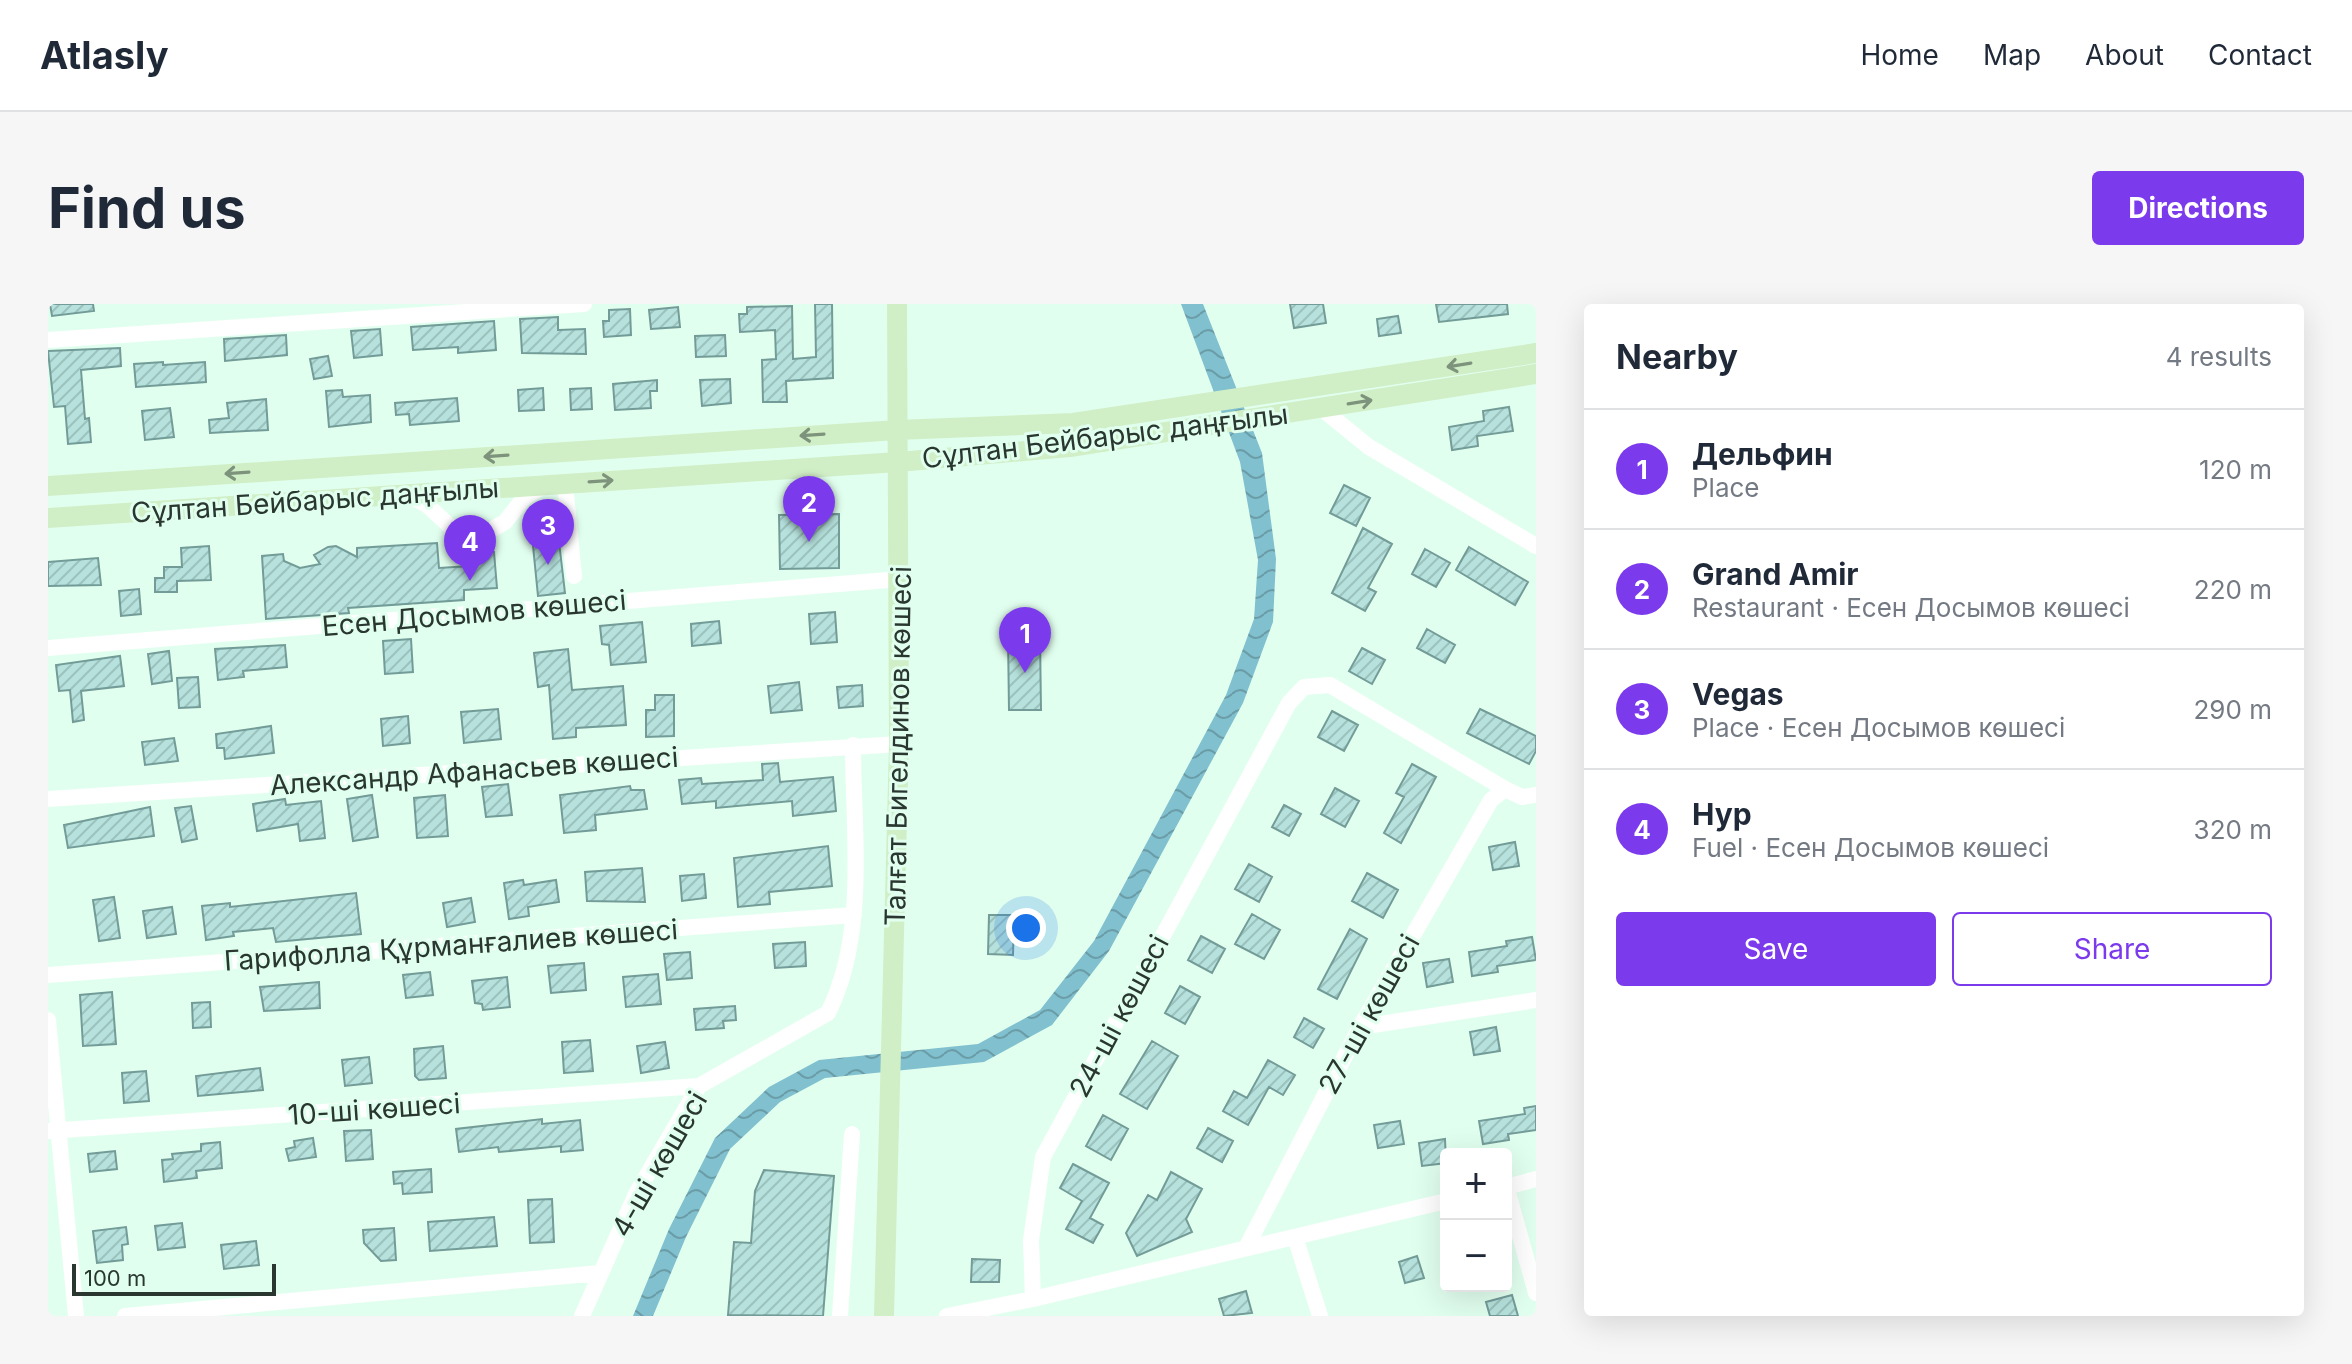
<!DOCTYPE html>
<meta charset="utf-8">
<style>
:root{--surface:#fff;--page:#f6f6f7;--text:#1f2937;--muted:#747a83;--line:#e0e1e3;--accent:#7c3aed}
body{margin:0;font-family:Inter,sans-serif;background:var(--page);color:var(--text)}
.controls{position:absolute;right:24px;bottom:24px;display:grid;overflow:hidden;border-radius:8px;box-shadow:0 8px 32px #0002}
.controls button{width:72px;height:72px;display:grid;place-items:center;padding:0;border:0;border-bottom:2px solid var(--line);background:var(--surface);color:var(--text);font:40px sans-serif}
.scale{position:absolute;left:24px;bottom:20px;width:204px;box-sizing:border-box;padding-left:8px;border:4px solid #293730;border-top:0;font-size:22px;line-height:28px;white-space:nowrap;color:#293730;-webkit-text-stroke:6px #e1ffef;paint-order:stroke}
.you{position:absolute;left:978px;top:624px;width:28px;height:28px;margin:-20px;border:6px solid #fff;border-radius:50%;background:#1a73e8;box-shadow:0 0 0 12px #1a73e833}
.badge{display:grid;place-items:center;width:52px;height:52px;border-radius:50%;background:var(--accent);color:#fff;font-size:26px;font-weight:700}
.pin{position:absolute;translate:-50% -66px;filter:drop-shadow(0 2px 4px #0008)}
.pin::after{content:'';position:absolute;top:42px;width:28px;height:24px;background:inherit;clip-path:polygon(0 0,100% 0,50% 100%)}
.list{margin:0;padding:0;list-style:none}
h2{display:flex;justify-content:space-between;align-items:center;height:104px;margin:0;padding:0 32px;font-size:34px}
h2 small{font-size:26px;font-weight:400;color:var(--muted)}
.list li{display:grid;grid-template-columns:52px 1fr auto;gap:24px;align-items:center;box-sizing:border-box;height:120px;padding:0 32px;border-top:2px solid var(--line)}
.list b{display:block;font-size:30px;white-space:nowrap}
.list p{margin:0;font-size:26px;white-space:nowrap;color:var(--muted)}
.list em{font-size:26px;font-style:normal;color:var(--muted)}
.actions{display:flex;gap:16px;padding:24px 32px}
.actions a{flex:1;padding:18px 0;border:2px solid var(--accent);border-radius:8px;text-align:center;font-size:28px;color:var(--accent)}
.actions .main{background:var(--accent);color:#fff}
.map{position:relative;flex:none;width:1488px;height:1012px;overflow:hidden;border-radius:8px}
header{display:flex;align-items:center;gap:48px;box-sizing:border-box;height:112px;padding:0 40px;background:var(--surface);border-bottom:2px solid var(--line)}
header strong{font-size:38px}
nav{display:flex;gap:44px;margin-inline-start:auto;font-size:28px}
.intro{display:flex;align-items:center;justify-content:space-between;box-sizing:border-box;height:192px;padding:0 48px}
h1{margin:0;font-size:56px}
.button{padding:20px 36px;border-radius:8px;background:var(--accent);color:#fff;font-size:28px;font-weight:700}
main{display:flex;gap:48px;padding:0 48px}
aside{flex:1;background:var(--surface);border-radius:8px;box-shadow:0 8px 32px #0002}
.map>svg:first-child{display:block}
.water{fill:url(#water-waves)}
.building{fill:url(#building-hatch);stroke:#739c98;stroke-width:2}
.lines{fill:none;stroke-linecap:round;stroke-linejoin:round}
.minor{stroke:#fff;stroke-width:16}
.major{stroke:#d1efc7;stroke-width:20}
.oneway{stroke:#7d937c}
.labels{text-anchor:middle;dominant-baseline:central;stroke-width:6;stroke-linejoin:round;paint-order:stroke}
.street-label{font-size:28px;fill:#293730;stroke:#e1ffef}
</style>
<header>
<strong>Atlasly</strong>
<nav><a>Home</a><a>Map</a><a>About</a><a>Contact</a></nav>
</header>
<div class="intro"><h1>Find us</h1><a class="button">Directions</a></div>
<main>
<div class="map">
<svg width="1488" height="1012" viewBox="0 0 1488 1012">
<defs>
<pattern id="water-waves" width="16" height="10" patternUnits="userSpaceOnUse" patternTransform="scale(2)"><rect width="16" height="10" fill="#81c0ce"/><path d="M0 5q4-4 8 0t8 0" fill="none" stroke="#6a9da8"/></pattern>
<pattern id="building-hatch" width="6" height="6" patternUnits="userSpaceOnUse" patternTransform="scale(2)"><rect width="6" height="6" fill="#b6e1dc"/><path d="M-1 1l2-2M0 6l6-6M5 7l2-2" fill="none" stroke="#9cc2bd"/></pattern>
</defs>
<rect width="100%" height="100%" fill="#e1ffef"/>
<path class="water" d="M1133,0H1155L1214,149L1228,255L1225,318L1195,399L1061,647L1004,721L936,758L777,774L732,798L682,845L638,933L605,1012H585L621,925L667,834L721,783L771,756L930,740L992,706L1046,637L1178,391L1206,315L1210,256L1192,158Z"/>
<path class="building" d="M2,0H45L46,7L4,12Z
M767,0H784L785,74L738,77L739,98H715L714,56L728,55L727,26L692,28L691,10H699V3L744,2L745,55L768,53Z
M1242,0H1275L1278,19L1246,24Z
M1388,0H1459L1460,10L1391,18Z
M630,3L632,23L603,25L601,6Z
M582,5L583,31L556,33L555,17H561V6Z
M1350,12L1353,29L1331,32L1329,15Z
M510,13V26L537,25L538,50L474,49L472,15Z
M446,17L448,46L410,49V43L365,46L363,23Z
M332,25L334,51L306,54L303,27Z
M238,31L239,51L177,57L176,35Z
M677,31L678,52L648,53L647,32Z
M72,44L73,62L33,66L37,115L41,114L43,138L20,140L17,102L6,103L0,47Z
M280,52L284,72L266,75L262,55Z
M115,58V61L157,58L158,78L88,83L86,60Z
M682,75L683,99L654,102L652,76Z
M609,76V87H602L603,104L567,106L565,80Z
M495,84L496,106L471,107L470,86Z
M543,84L544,105L523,106L522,85Z
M294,86L295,93L322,91L323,118L281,123L278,87Z
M409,94L411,117L362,121L361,110L348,111L347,99Z
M218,95L220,126L162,129L161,116L181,114L179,99Z
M1461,103L1465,127L1429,132L1430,142L1404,146L1401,123L1436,117L1435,107Z
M122,104L126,133L97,136L94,107Z
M1296,181L1322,194L1308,222L1282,209Z
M791,210V264L732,265L731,211Z
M1315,224L1344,240L1320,284L1328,288L1317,307L1284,289Z
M510,229L517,289L490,292L484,232Z
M389,239L391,264L422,262L421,250L446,248L449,284L416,286V296L300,304L301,309L218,315L214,252L235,250L236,257L252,264L272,260L266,251L280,243L288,242L309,253V244Z
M161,242L163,276L129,277V288H107V274H116V263H134L133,244Z
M1421,243L1480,278L1467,301L1408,266Z
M1377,245L1402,259L1388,283L1364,270Z
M50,254L53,281L0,282V258Z
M91,285L93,310L73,312L71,287Z
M787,308L789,338L763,340L761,310Z
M671,317L673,339L644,342L643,320Z
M594,318L598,358L563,361L561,341L554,340L552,322Z
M1379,325L1407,341L1397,359L1369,344Z
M960,333H992L993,406H961Z
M363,335L365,368L337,370L335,337Z
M237,341L239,363L195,367L196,373L170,376L167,345Z
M1314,344L1337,356L1324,380L1301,367Z
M520,345L524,386L575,382L578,421L528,424V433L505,435L501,381L490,383L486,349Z
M121,347L124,377L104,380L100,350Z
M72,352L76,382L33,387L36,416L25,418L22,386L11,387L8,361Z
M150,373L152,403L131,404L129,374Z
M751,378L754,406L723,409L720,382Z
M814,381L815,402L791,404L789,383Z
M607,391H626V432L598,433V406H607Z
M450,405L453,435L416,439L413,408Z
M1432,405L1488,432V447L1481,460L1419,429Z
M1284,407L1310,421L1296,447L1270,433Z
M360,412L362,439L335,442L333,415Z
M223,422L226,449L177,455L176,444H169L168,430Z
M126,434L130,457L97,461L94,438Z
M730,459L732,478L785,473L788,507L745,512L744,497L668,504V497L634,500L631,476L653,474L654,480L715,476L714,460Z
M1364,460L1388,473L1353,539L1336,529L1356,493L1348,489Z
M460,480L464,511L438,513L434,483Z
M582,482L583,486H596L599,505L547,511L548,526L516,529L512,491Z
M1287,484L1311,497L1297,523L1273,510Z
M324,491L330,533L305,537L299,495Z
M397,491L400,532L369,534L366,494Z
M237,495L238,501L273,497L277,534L252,537L250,520L209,527L205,500Z
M1236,501L1253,510L1241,532L1224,523Z
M143,502L149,535L134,538L127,504Z
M102,503L106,532L20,544L16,521Z
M1467,538L1471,562L1445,566L1441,543Z
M780,542L784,582L721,588L722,600L690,603L686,554Z
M1201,560L1224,573L1211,598L1187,585Z
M594,564L597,598L539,597L537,568Z
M1319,569L1350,586L1335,614L1304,597Z
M656,570L658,594L634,597L632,572Z
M475,576L476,581L508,576L511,598L480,603L481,612L461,615L456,579Z
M308,589L313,630L228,638L225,624L185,628L186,632L158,636L154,602L182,599V603Z
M66,593L72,634L51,637L45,596Z
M423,594L427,618L399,623L395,599Z
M124,603L128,630L99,634L95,607Z
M1204,610L1232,626L1216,655L1187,640Z
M941,611H966L965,651L940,650Z
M1302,625L1319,635L1289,695L1270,685Z
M1153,632L1177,645L1164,669L1140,656Z
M1484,633L1488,656L1449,662L1450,668L1424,672L1421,648L1459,642L1458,637Z
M757,638L758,662L727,664L725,640Z
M642,648L644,674L619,676L616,650Z
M1401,655L1405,678L1379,683L1375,659Z
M536,659L538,686L503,689L500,662Z
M382,668L385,691L358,694L355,671Z
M610,670L613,700L578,703L575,673Z
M459,673L462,703L435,706L434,700L427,699L424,677Z
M271,678L272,704L216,707L212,683Z
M1132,682L1152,693L1137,720L1117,709Z
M64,688L68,740L35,742L32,691Z
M162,698L163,723L145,724L144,699Z
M687,702L688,716L675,717L676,724L648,726L646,705Z
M1256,714L1276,725L1265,744L1246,733Z
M1448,723L1452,747L1426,751L1422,728Z
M542,736L545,767L516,769L514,738Z
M1104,737L1130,752L1099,805L1072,790Z
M617,738L621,764L593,769L589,742Z
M395,742L398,774L371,776L367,772L366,745Z
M321,753L324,779L297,782L294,756Z
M1220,756L1247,771L1235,791L1221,783L1200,821L1175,807L1186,787L1199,794Z
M212,764L215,786L150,792L148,772Z
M98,767L101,797L76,799L74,769Z
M1488,802V826L1460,830L1461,836L1435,840L1431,817L1477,810L1476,804Z
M1055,811L1080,825L1063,856L1038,842Z
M494,815V820L532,816L535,846L513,848V842L451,848L450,843L411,848L408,825Z
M1352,817L1356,840L1330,844L1326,821Z
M1160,824L1185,837L1174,858L1149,844Z
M323,826L325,855L298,857L296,827Z
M265,834L268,853L241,857L238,845L247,843L246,837Z
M1397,835L1398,859L1374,862L1371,839Z
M172,838L174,864L148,867L149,874L116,878L114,856L125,855L124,850L153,847V840Z
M67,847L69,865L42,868L40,850Z
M1025,860L1061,879L1042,914L1055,921L1045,939L1018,925L1034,897L1012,884Z
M383,865L384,888L355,890L354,879L346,880L345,868Z
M716,866L786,872L775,1012L680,1011L686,938L703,939L707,887Z
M1123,868L1154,885L1138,915L1144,928L1089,952L1078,929L1100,891L1109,896Z
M504,895L506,938L482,939L480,896Z
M446,913L449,942L382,947L380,918Z
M134,919L137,943L110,946L107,922Z
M78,923L80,940L74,941L75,956L49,959L45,927Z
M346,924L348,956L333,957L316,939L315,926Z
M208,937L211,961L176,965L173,941Z
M1369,952L1376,974L1357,979L1351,958Z
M924,955L952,956L951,978H923Z
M1198,987L1204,1009L1176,1012L1171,995Z
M1464,991L1470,1012H1442L1438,998Z"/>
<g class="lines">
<path class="minor" d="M0,36L536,0
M1273,104L1321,143L1488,242
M517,180L526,272
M359,190L379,201L408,228L443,226L457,218L476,194L497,181
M0,344L853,275
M0,495L851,440
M0,671L806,611
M0,716L28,1012
M1312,723L1488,696
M0,827L651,782
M1458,882L1488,989
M1458,883L1488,875
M1247,933L1272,1012
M1198,944L1312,723L1443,496L1457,485
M985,995L1398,897
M77,1012L552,969
M534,1012L588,890L651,782L780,709C820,629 805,528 805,441
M792,1012L804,830
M899,1012L985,995L983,936L995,853L1241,399L1256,383L1282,381L1457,485L1474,493L1488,491"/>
<path class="major" d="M0,182L849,126L1025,119L1488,49
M0,214L850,158L1022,143L1488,70
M836,1012L851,440L849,0"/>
</g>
<defs><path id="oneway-shaft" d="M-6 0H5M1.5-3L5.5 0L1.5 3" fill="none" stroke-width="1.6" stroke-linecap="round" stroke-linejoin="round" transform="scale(2)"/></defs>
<g class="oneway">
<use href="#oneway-shaft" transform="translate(1411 61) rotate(171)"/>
<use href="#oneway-shaft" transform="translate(1312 98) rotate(-9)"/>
<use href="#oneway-shaft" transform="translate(764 131) rotate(176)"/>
<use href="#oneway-shaft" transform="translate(448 152) rotate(176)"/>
<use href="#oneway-shaft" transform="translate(189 169) rotate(176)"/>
<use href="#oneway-shaft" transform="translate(553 177) rotate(-4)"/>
</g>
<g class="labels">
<g class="street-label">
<text transform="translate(1057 132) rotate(-7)">Сұлтан Бейбарыс даңғылы</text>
<text transform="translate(267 196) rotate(-4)">Сұлтан Бейбарыс даңғылы</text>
<text transform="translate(426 309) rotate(-5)">Есен Досымов көшесі</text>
<text transform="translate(850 442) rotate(-89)">Талғат Бигелдинов көшесі</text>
<text transform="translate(426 467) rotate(-4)">Александр Афанасьев көшесі</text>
<text transform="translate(403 641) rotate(-4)">Гарифолла Құрманғалиев көшесі</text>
<text transform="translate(1321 710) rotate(-61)">27-ші көшесі</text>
<text transform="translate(1071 712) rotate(-62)">24-ші көшесі</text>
<text transform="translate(326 805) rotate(-4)">10-ші көшесі</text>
<text transform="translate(611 860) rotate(-60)">4-ші көшесі</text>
</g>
</g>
</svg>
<div class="controls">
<button>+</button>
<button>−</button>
</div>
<div class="scale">100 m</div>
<div class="you"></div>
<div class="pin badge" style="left:977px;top:369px">1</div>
<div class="pin badge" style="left:761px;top:238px">2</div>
<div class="pin badge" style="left:500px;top:261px">3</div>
<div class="pin badge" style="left:422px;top:277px">4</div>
</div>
<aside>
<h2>Nearby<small>4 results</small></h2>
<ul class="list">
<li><span class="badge">1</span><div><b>Дельфин</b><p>Place</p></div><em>120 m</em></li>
<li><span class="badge">2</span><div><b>Grand Amir</b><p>Restaurant · Есен Досымов көшесі</p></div><em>220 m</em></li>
<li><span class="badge">3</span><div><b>Vegas</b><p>Place · Есен Досымов көшесі</p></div><em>290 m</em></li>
<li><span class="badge">4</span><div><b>Нур</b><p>Fuel · Есен Досымов көшесі</p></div><em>320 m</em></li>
</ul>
<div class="actions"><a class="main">Save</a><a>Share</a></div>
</aside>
</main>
